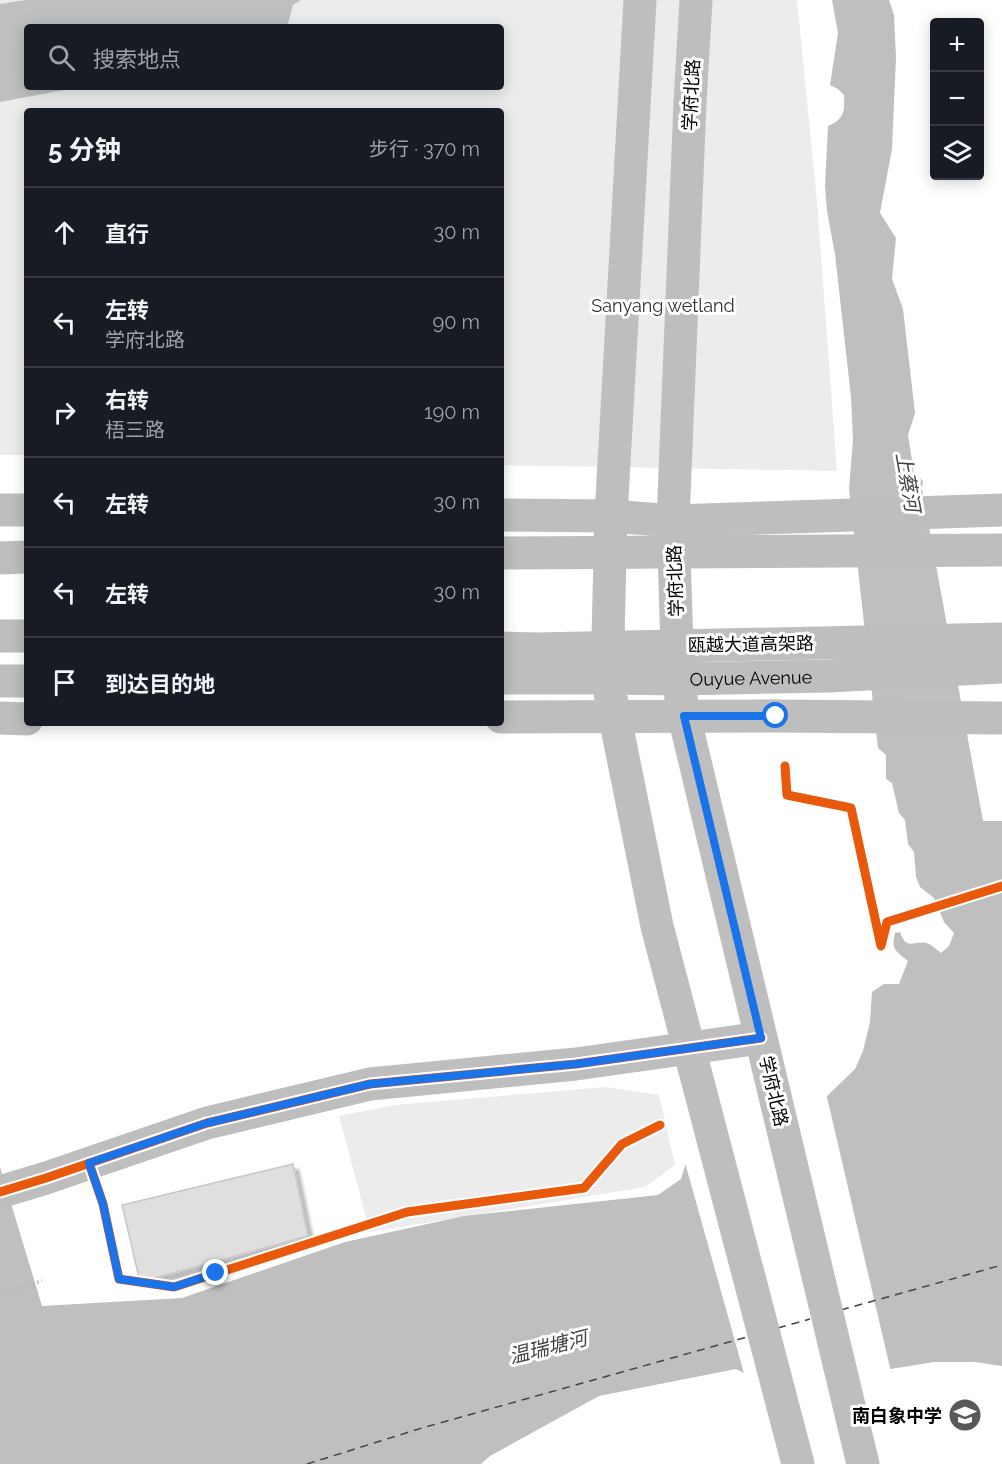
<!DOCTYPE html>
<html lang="zh">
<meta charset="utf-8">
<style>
:root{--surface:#171b24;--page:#20242c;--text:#f1f3f6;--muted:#9ea1a6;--line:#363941}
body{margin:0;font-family:Raleway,"Noto Sans SC",sans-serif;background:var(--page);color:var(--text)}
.controls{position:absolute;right:18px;top:18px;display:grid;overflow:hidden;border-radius:6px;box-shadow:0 3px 15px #0003}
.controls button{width:54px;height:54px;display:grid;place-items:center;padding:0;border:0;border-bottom:2px solid var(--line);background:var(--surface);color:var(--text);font:30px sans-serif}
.stop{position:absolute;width:18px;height:18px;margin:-14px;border:4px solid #1a73e8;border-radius:50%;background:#fff}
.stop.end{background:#1a73e8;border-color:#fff;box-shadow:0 2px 6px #0008}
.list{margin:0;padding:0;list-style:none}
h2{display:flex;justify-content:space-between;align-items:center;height:78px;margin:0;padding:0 24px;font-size:26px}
h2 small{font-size:20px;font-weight:400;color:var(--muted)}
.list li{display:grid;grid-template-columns:39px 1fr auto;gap:18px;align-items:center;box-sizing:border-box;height:90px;padding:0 24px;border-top:2px solid var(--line)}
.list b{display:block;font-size:22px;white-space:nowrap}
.list p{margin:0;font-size:20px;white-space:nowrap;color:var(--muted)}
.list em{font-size:20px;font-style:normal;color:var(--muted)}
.icon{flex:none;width:33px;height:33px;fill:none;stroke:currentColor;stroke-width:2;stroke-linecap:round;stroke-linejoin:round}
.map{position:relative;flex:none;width:1002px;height:1464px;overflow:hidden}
.search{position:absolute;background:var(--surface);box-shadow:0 3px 15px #0003;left:24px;top:24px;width:480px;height:66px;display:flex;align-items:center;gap:15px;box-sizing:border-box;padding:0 21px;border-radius:6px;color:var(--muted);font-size:22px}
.panel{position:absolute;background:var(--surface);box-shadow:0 3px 15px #0003;left:24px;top:108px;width:480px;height:618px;border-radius:6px}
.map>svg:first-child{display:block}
.green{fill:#ececec;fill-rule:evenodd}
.water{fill:#bfbfbf}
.pier{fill:#fff}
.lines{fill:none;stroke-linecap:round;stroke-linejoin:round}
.ferry{stroke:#444;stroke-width:1.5;stroke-dasharray:8 6;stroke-linecap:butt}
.building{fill:#dfdfdf;stroke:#c7c7c7;stroke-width:1.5;filter:url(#shadow)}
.path{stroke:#b9b9b9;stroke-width:4;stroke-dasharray:1.5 3;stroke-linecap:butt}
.minor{stroke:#bebebe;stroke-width:33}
.major{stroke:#bebebe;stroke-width:33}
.highway{stroke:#bebebe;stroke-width:33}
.cycleway-casing{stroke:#fff;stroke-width:13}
.cycleway{stroke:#e8590c;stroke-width:9}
.route{stroke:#1a73e8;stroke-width:8}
.labels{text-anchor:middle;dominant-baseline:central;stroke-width:6;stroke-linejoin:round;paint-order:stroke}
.street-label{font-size:18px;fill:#000;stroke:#fff}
.park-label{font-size:18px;fill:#333;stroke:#fff}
.poi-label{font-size:18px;font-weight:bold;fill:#000;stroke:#fff;text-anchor:end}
.water-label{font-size:20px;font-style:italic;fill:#444;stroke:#fff}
</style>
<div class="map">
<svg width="1002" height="1464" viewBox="0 0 1002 1464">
<defs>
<filter id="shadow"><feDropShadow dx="5.5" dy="5.5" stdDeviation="1.5" flood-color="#0004"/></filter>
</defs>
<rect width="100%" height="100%" fill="#fff"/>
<path class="green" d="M0,0H797L817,202L837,471L501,465V111H27V455H0ZM27,27H501V87H27Z
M605,1087L659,1095L675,1165L645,1187L370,1232L339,1116L395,1105Z"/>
<path class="water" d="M26,0H301L293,5L287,27H27V87H80L0,102V4Z
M832,0H889L894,15L896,57L892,149L880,213L896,238L892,279L903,309L915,413L908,435L914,473L923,481L922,489L983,821H1002V1366L975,1362H934L786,1386L762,1382L736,1369L599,1396L490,1456L481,1464H0V1167L42,1306L182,1298L345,1242L464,1216L658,1195L681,1179L688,1156L822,1101L855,1069L863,1051L870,1022L872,992L884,984H899L908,961C895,951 891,949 895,933L900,932C907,953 916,938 929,944C933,946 937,950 941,953L949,946L954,933L944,922L934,898L920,887L916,877L914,852L908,844L905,820L899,813L892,783L886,779V755L878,748L849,489L853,440L851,397L835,254L827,211L825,186L828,126C844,120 845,111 844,95L838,89L830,85L838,33Z"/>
<path class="pier" d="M826,1093L891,1372L786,1389L761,1384L745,1377L684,1159L687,1141L696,1132L706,1125L821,1098Z"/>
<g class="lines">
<path class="ferry" d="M841,1310L1002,1265
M778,1328L810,1319
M307,1464L422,1428L747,1337"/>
</g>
<path class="building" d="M293,1164L308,1236L140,1282L122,1205Z"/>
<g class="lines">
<path class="path" d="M3,1294L42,1281"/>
<path class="minor" d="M0,510H27
M501,515L611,516L673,521L1002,510
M501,717L776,716L1002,718
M0,718L27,719
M0,1192L46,1178L207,1123L370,1084L576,1064L761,1038"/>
<path class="major" d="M640,0L611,516L607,678L657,926L798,1464
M696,0L690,102L673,521L678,679L684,716L863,1464"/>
<g class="highway">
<path d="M501,553L1002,550"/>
<path d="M0,558L27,557"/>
<path d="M0,636H27"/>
<path d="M501,648L537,649L1002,639"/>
<path id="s1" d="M501,678H607L678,679L829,676L1002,667"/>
<path d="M0,681H27"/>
</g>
<g class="cycleway-casing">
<path id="cycleway" d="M785,766L787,795L851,808L881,946L887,922L1002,886
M89,1163L103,1204L119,1279L174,1287L407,1212L584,1188L622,1144L660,1125
M0,1192L46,1178L207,1123L370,1084L576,1064L761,1038"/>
</g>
<use href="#cycleway" class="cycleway"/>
</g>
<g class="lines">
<path class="route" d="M216,1273L174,1287L119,1279L103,1204L89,1163L207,1123L370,1084L576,1064L761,1038L684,716H776"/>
</g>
<defs>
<g id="school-disc" transform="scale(1.725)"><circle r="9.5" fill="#595959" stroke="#fff"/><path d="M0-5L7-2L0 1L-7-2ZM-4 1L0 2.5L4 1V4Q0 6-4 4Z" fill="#fff"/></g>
</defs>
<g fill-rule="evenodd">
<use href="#school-disc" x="965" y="1415"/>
</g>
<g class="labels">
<g class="street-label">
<text transform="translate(691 95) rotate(-87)">学府北路</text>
<text transform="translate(675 581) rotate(-92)">学府北路</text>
<text transform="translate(751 644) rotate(-1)">瓯越大道高架路</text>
<text stroke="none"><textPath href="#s1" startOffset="250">Ouyue Avenue</textPath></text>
<text transform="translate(774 1091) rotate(77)">学府北路</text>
</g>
<g class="park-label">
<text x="663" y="305">Sanyang wetland</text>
</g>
<g class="poi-label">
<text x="942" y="1415">南白象中学</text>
</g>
<g class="water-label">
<text transform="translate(908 482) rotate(80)">上蔡河</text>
<text transform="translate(548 1347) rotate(-14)">温瑞塘河</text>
</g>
</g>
</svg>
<div class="controls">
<button>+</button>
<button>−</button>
<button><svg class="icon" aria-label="layers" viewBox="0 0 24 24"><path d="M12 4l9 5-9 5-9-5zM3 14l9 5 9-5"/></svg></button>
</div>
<div class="stop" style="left:776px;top:716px"></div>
<div class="stop end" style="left:216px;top:1273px"></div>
<div class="search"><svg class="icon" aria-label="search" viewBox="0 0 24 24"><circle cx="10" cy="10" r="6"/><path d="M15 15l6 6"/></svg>搜索地点</div>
<section class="panel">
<h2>5 分钟<small>步行 · 370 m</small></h2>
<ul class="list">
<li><svg class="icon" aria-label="ahead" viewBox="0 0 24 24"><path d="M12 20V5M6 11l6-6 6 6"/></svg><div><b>直行</b></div><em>30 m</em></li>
<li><svg class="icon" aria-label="left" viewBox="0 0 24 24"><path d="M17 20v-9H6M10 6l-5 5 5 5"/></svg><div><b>左转</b><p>学府北路</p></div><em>90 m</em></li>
<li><svg class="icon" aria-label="right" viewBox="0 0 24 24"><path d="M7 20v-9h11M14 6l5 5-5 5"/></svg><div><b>右转</b><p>梧三路</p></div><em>190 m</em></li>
<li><svg class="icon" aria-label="left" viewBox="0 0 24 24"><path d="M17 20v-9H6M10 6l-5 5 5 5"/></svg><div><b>左转</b></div><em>30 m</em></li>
<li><svg class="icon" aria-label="left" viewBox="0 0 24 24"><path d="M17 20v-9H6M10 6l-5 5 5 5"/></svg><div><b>左转</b></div><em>30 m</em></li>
<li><svg class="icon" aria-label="arrive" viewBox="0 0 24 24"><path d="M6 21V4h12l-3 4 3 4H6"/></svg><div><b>到达目的地</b></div></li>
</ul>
</section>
</div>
